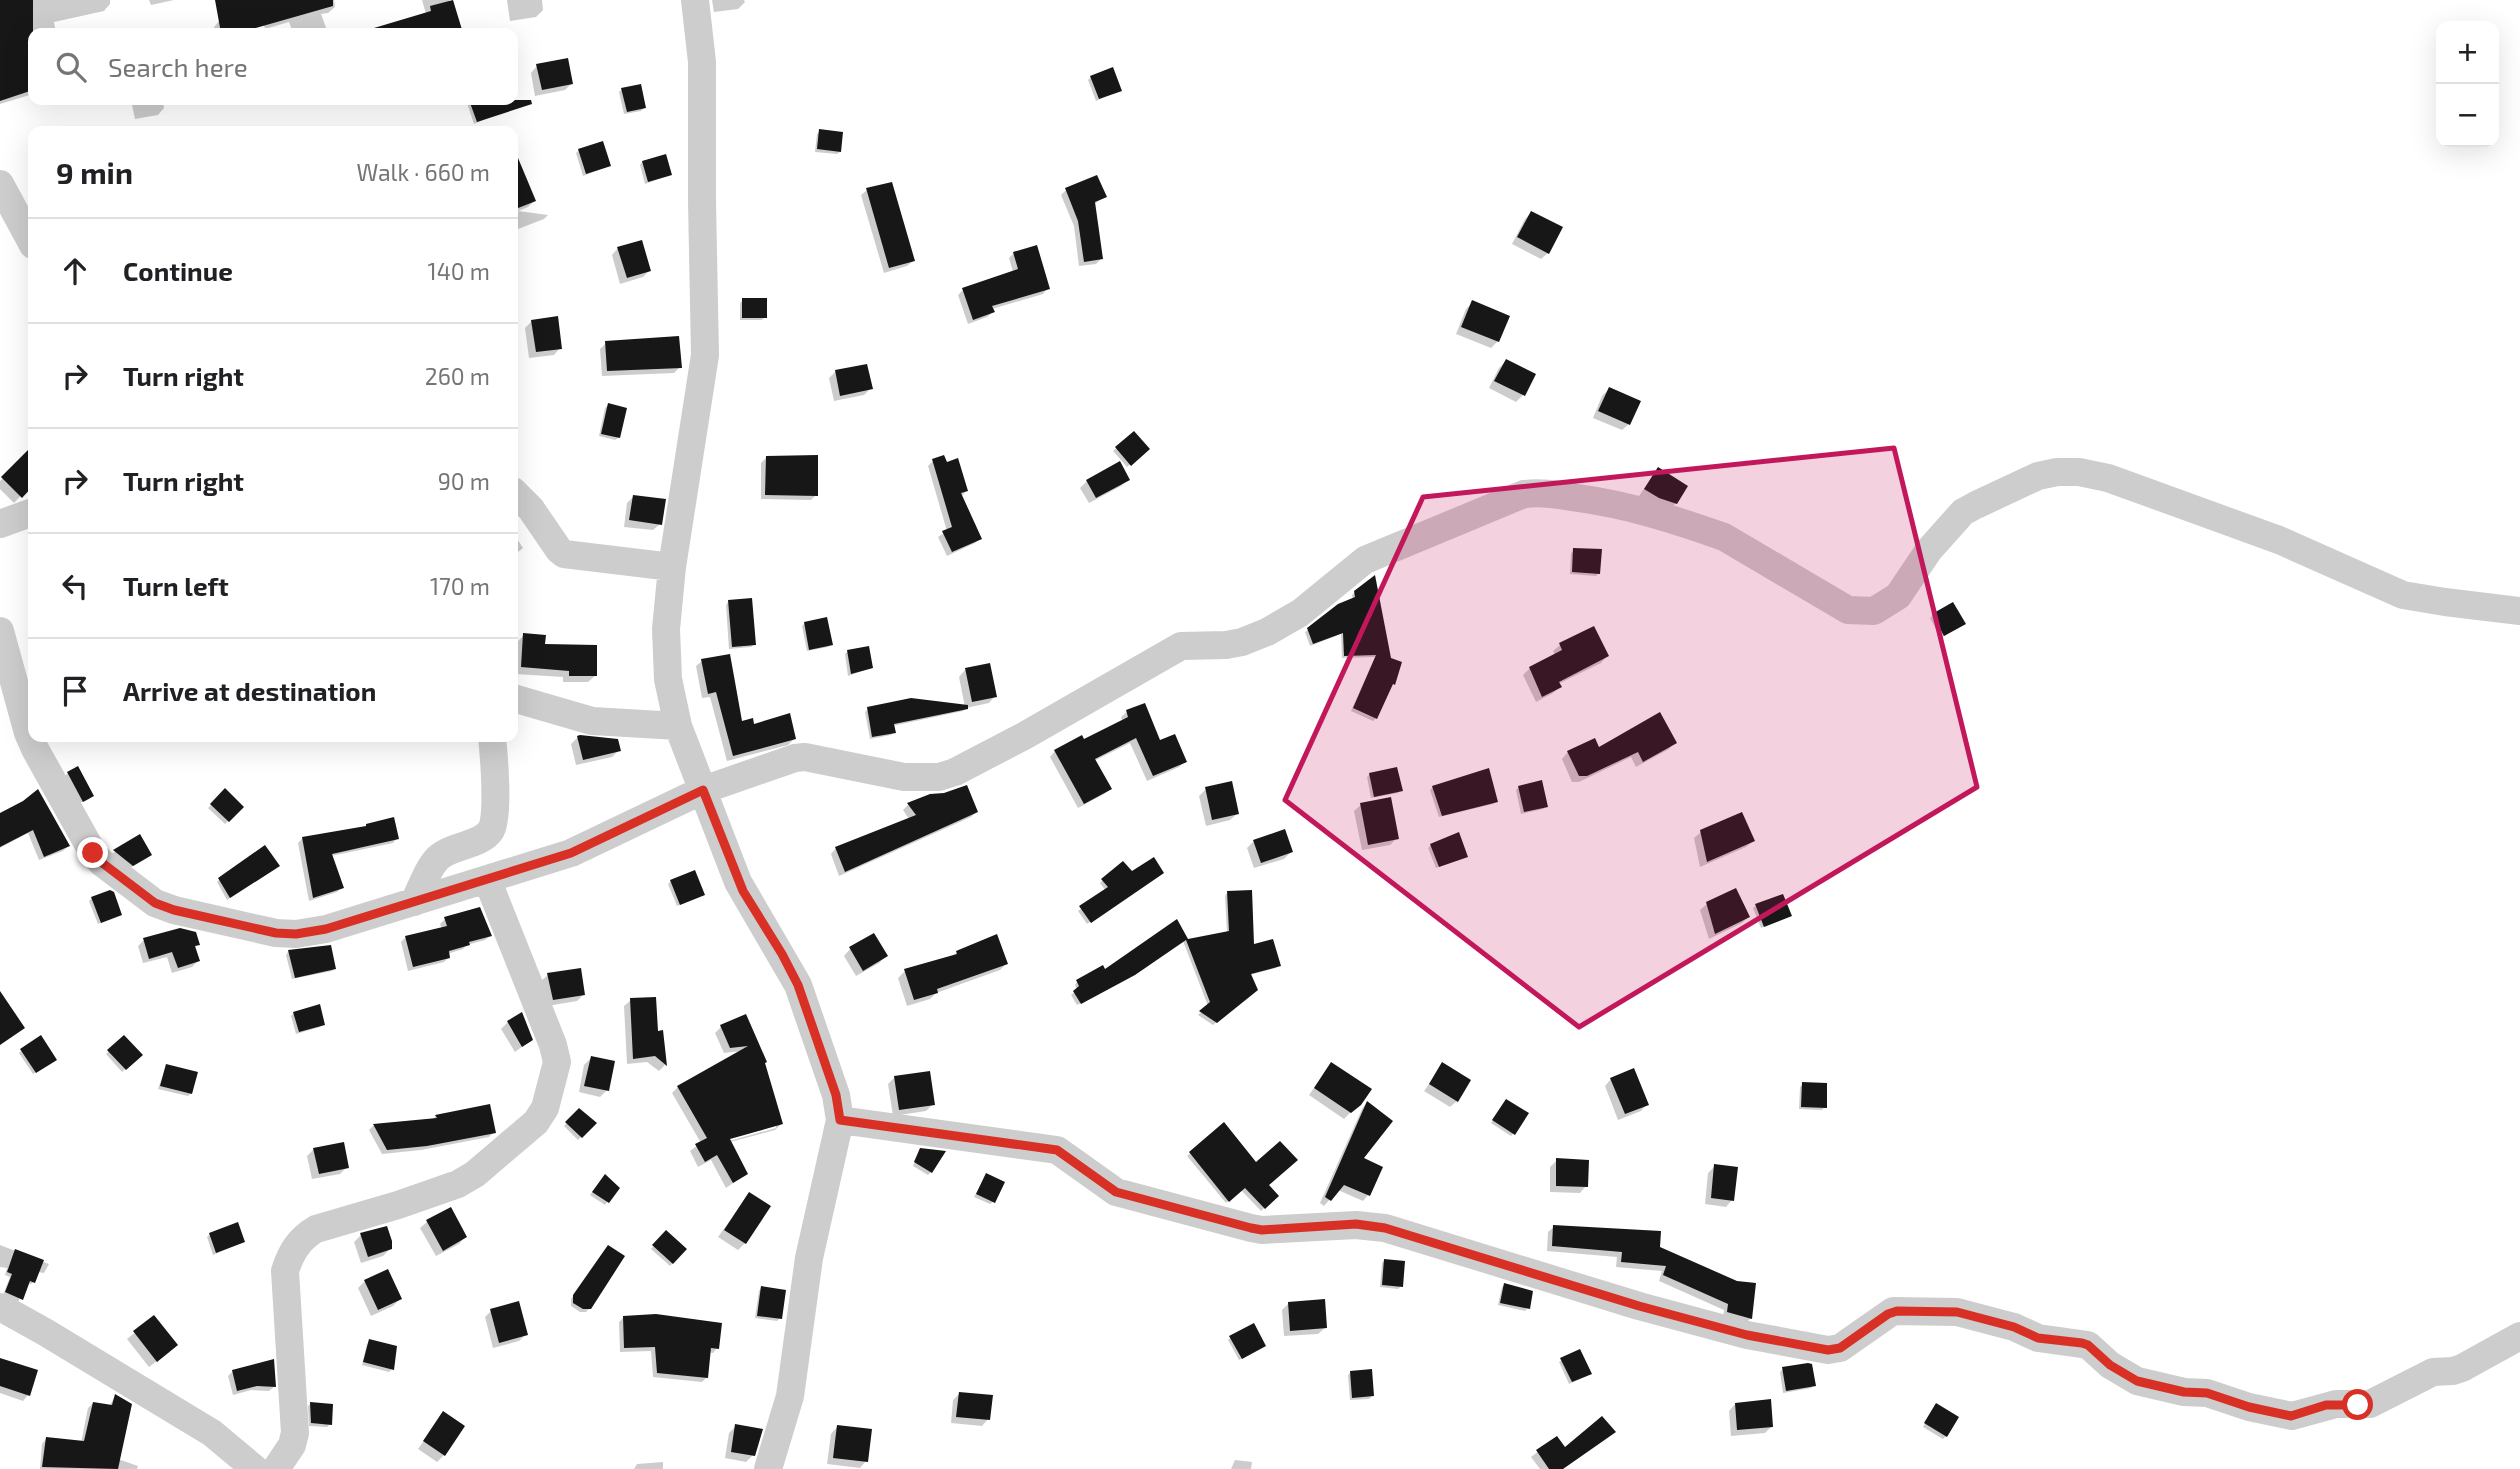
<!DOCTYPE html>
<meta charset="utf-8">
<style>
:root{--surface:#fff;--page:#f6f6f6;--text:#202124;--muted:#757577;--line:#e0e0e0}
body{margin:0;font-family:"Exo 2",sans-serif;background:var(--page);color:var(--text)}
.controls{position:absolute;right:21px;top:21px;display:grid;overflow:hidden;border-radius:14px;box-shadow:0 7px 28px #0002}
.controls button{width:63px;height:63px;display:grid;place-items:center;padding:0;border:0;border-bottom:2px solid var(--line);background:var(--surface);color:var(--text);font:35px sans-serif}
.stop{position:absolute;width:21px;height:21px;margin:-16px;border:5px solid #d93025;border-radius:50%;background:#fff}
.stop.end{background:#d93025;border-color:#fff;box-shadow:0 2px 7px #0008}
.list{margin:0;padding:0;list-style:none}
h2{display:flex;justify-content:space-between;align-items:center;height:91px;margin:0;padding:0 28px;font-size:30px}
h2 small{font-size:23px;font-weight:400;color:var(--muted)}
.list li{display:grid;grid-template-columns:46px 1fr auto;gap:21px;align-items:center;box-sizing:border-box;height:105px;padding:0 28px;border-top:2px solid var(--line)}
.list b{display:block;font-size:26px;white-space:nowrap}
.list em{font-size:23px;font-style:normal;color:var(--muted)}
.icon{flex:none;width:38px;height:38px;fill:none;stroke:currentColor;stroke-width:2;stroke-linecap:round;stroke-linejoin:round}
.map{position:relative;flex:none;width:2520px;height:1469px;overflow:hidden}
.search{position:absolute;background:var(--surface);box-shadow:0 7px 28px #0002;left:28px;top:28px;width:490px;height:77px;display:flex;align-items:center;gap:18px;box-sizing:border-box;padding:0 24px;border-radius:14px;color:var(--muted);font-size:26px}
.panel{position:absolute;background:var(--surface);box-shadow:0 7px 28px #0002;left:28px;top:126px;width:490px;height:616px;border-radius:14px}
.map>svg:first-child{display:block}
.shadow{fill:#0003;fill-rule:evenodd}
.building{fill:#171717}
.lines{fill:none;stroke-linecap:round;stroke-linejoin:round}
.minor{stroke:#cdcdcd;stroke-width:28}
.route{stroke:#d93025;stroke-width:9}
.marked{fill:#c2185b;fill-opacity:0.2;stroke:#c2185b;stroke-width:5;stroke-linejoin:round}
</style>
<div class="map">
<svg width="2520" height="1469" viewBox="0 0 2520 1469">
<rect width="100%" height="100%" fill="#fff"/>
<path class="shadow" d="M0,0H110V4L104,11L54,22L56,33H33V94L0,104Z
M149,0H174L151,5Z
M263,0H334L335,7L328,13L321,14L328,33H293L289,22L265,29L258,5Z
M422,0H449L461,33H388L387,30L426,14Z
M507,0H542L543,10L536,17L510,21Z
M712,0H744L745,2L738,9L714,12Z
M248,16L253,33H215L214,27L219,21Z
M537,66L572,83L565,90L535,96L531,73Z
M1091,77L1119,90L1096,101L1088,80Z
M622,89L644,108L641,111L624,114L619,92Z
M131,100H163L164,108L158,115L135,119Z
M466,100H492L497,114L474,124Z
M820,131L840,152L837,154L815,152L817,134Z
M579,150L609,166L583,176L576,153Z
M642,162L670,175L645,184L640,165Z
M522,169L534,201L528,207L518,211L548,215L544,219L513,231V173Z
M867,190L913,261L907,266L884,273L861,195Z
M1066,190L1105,197L1094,204L1101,259L1096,264L1079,266L1074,226L1061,195Z
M1531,213L1548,253L1541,259L1512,244L1525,219Z
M618,248L649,271L643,277L620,284L612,255Z
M1014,253L1048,288L1043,294L992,309L993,312L987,317L968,324L958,295L963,290L1013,272L1009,258Z
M743,300L765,317L762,320H740V303Z
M1473,302L1498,341L1491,348L1456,334L1466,309Z
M532,321L560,348L554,355L529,358L525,328Z
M606,343L680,367L674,373L602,376L600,349Z
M1506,361L1534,375L1523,395L1516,402L1489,388L1499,368Z
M836,371L871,388L864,395L834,401L829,378Z
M1609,389L1629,424L1622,430L1593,418L1602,396Z
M608,405L618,438L615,440L599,436L605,408Z
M1134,433L1148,449L1127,467L1113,451Z
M25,456L33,464V483L14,503L0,489V481Z
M766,458L816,495L811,500L761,499V463Z
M933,461L966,491L961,497L980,538L975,543L947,556L938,537L947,531L928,466Z
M1658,469L1676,503L1669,510L1639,496Z
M1128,479L1121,486L1089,503L1080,488L1087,481Z
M634,496L660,524L653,530L624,527L627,503Z
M514,534L523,548L513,556V535Z
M1574,550L1599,573L1596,576L1570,574L1571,553Z
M1355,592L1389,660L1376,718L1373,721L1351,711L1375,657L1342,658L1341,634L1310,646L1305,632L1353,600L1352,595Z
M728,602L754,644L751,647L729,649L726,605Z
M1933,615L1964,624L1941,638L1930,618Z
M805,623L831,645L828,647L807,651L802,626Z
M524,635L595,676L588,682H563V677L515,674L517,642Z
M1560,645L1607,656L1601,663L1558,684L1560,687L1553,693L1536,702L1523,675L1530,668L1555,655L1553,651Z
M848,651L871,668L848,676L845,654Z
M702,661L741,723L794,739L788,745L727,761L710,697L702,698L696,666Z
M965,670L995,696L989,703L966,708L963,711L892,726L894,732L891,735L870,739L865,712L868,709L965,707L959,677Z
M1127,712L1159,742L1185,762L1179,767L1147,781L1130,743L1094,761L1110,789L1104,794L1078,808L1050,757L1055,751L1083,741L1123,722L1121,717Z
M578,737L619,750L612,757L576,765L571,744Z
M1675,742L1669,749L1636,767L1631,757L1579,782H1572L1562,759L1568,752Z
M68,773L92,796L89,799L80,803L65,776Z
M1370,774L1401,790L1398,793L1371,798L1367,777Z
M1433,787L1496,801L1493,804L1439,817L1430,790Z
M1519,787L1546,807L1543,809L1521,814L1516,790Z
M1206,789L1237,814L1230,820L1206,826L1199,796Z
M225,791L242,807L225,824L208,808Z
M931,795L976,812L971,817L839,876L831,854L836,848L909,819L903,810L908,805Z
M24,802L68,846L63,851L39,860L28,833L0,848V815Z
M1361,805L1397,838L1390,845L1362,850L1354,811Z
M364,828L397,838L393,843L331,856L342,888L337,892L309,901L298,843L302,839Z
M1701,832L1753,841L1746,847L1700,867L1694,838Z
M139,837L147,858L130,868L111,854Z
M1254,841L1291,852L1284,859L1254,868L1247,848Z
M1431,845L1466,856L1436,868L1428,848Z
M275,869L227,900L217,882L219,880Z
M1132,874L1159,876L1087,924L1078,911L1106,891L1100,883L1102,881Z
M671,881L703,894L677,906L668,884Z
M1227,893L1253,946L1279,965L1276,968L1250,975L1253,993L1213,1025L1198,1015L1208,1006L1183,941L1130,977L1077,1005L1071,995L1077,990L1075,985L1077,982L1104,972L1177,922L1187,941L1227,933L1225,896Z
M92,898L120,914L98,924L89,901Z
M1707,904L1748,917L1742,923L1709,939L1700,910Z
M1756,906L1790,916L1761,928L1753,908Z
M445,919L490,936L485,940L467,945L463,949L447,954L448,958L444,962L408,971L401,942L406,937L442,929L440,924Z
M144,940L198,944L194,948L198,961L192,967L172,973L167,957L143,963L138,946Z
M330,947L335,968L332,971L292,979L286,955L288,952Z
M850,949L886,956L879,963L856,976L844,956Z
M957,952L1006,964L1000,970L936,993L930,999L907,1006L898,978L905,971L952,957Z
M548,975L583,995L577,1001L547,1006L541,981Z
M631,1000L656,1033L661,1032L665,1065L659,1071L647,1062L627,1064L624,1006Z
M294,1013L323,1024L320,1027L296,1034L291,1016Z
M745,1016L763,1063L781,1124L775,1130L730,1142L746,1174L726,1188L711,1160L698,1167L690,1151L701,1143L672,1093L678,1087L742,1051L724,1053L715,1033L721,1027ZM776,1124V1128L722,1143L721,1140Z
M508,1022L531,1040L515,1052L501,1029Z
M124,1037L140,1055L122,1072L106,1054Z
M22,1050L52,1062L33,1074L19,1053Z
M591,1058L607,1090L600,1097L579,1092L584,1065Z
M1331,1064L1352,1111L1344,1119L1309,1095Z
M1443,1065L1457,1101L1450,1107L1424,1091Z
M166,1066L191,1093L188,1096L158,1089Z
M895,1077L933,1104L926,1111L893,1116L888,1084Z
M1611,1079L1647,1104L1641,1111L1618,1120L1605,1086Z
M1803,1084L1825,1107L1822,1110L1799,1109L1800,1087Z
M1367,1103L1361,1159L1381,1167L1368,1195L1363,1201L1338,1190L1324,1206L1320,1203L1362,1109Z
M1503,1104L1513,1134L1511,1136L1491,1123Z
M579,1110L594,1124L578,1140L564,1126Z
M436,1116L494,1132L489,1137L421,1150L382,1154L369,1130L373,1126L432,1120Z
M1224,1125L1266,1185L1277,1196L1261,1211L1241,1190L1226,1203L1187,1156Z
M314,1149L347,1167L340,1174L312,1179L307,1156Z
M920,1150L931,1172L928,1175L913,1166Z
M1557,1160L1586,1186L1580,1193L1550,1192V1167Z
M1715,1166L1732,1200L1726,1207L1705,1204L1708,1173Z
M986,1175L993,1202L990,1204L974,1197Z
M602,1179L617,1188L605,1205L590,1195Z
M749,1194L745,1243L738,1250L718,1237Z
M450,1209L465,1237L459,1244L436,1256L420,1228L427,1222Z
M1554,1227L1658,1248L1751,1318L1745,1324L1723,1318L1724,1310L1659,1281L1662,1271L1616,1267L1617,1257L1547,1251L1548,1232Z
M666,1233L685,1250L670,1266L651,1249Z
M210,1234L243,1242L213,1255L207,1237Z
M361,1235L390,1249L383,1256L361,1263L354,1242Z
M0,1245L49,1264L44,1273L38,1272L34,1282L31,1284L27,1283L18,1302L3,1295L10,1277L5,1275L7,1268L0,1267Z
M606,1250L590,1308L586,1312H580L571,1306V1299Z
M1384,1261L1401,1286L1398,1289L1380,1287L1382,1263Z
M365,1281L400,1299L393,1306L371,1316L358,1288Z
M1505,1285L1528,1308L1525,1311L1498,1305L1502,1287Z
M761,1288L780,1318L777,1321L755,1318L759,1291Z
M1289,1303L1325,1328L1318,1334L1284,1336L1282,1310Z
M491,1311L526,1334L519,1341L493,1348L485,1317Z
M154,1317L169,1352L149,1367L127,1339Z
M624,1317L717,1348L713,1353L708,1352L706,1378L702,1382L653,1377L651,1351L620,1352L619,1322Z
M1231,1337L1261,1348L1239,1360L1228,1340Z
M370,1341L392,1369L389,1372L362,1365L367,1344Z
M0,1360L28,1395L23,1401L0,1393Z
M1562,1360L1587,1376L1569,1384L1559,1362Z
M1783,1369L1814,1385L1811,1388L1783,1393L1780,1372Z
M233,1371L274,1387L269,1391L251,1390L233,1395L228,1376Z
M1351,1372L1372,1396L1369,1399L1350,1400L1348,1375Z
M959,1394L988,1419L982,1426L951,1423L953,1400Z
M115,1396L118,1459L138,1466L137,1469H40L42,1444L46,1439L81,1443L88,1408L93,1403L109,1407Z
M310,1404L330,1424L327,1427L309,1426L308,1406Z
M1735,1404L1772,1426L1765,1433L1731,1436L1729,1411Z
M1934,1408L1946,1436L1943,1439L1923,1427Z
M443,1414L444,1455L437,1462L418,1449Z
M736,1426L753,1455L746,1462L725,1458L729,1433Z
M837,1427L866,1461L860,1468L827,1464L831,1434Z
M1556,1438L1563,1469H1540L1531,1457Z
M1235,1460L1252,1462L1251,1469H1231Z
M663,1462V1469H634L637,1464Z"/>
<path class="building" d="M0,0H33V90L0,101Z
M215,0H333V6L245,31L221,33Z
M453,0L463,33H375L374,28L431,11L430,6Z
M568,58L573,84L542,90L536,64Z
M1113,67L1122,91L1099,99L1090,76Z
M641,84L646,108L627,112L621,88Z
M469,100H531L532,104L477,122Z
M819,129L843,132L841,152L817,149Z
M603,141L611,166L586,174L578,149Z
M513,146L536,201L513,210Z
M666,154L672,175L648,182L642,161Z
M1097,175L1107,197L1095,202L1103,259L1084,262L1078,221L1065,188Z
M892,182L915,261L889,268L866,188Z
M1531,211L1563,227L1549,254L1517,237Z
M642,240L651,271L627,278L617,247Z
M1037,245L1050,289L992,306L995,312L973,320L962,288L1018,269L1013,252Z
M742,298H767V318H742Z
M1472,300L1510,316L1499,342L1461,327Z
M558,316L562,349L536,352L531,320Z
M679,336L682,368L607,371L605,341Z
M1506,359L1536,374L1525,396L1494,381Z
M867,364L873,389L840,396L835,370Z
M1609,387L1641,401L1630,425L1598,411Z
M608,403L627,408L620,438L601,434Z
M1134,431L1150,449L1131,466L1115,447Z
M33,445V486L22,498L1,477Z
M818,455V496L765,495L766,456Z
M944,455L947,462L958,458L968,491L961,493L982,539L952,552L942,531L952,527L932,459Z
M1120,461L1130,480L1096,498L1086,480Z
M1658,467L1688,486L1677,504L1659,498L1644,489Z
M633,495L666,499L662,525L629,520Z
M1573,548L1602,549L1600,574L1572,572Z
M1375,575L1391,658L1402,662L1395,685L1393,684L1377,719L1353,708L1376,655L1344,656L1343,633L1313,644L1307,628L1338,604L1355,597L1354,591Z
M752,598L756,645L732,647L728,600Z
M1953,602L1966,624L1944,636L1932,614Z
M827,617L833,645L809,650L804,622Z
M1594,626L1609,656L1559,682L1562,687L1542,697L1529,667L1562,650L1559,643Z
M523,633L546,635L545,644L597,645V676H569V671L521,667Z
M869,646L873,668L851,674L847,650Z
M730,654L742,721L753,718L754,724L790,713L796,739L733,756L716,692L708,694L701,659Z
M990,663L997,697L972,702L965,668Z
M911,698L968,705V709L894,724L896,733L872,737L867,707Z
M1145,703L1160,740L1175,734L1187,762L1153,776L1136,738L1095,759L1112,789L1084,804L1054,750L1082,735L1084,739L1128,717L1126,710Z
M1660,712L1677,743L1643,762L1638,752L1587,776H1579L1567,751L1595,738L1599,747Z
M580,735L618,739L621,751L583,760L577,736Z
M78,766L94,796L83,802L67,772Z
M1397,767L1403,791L1374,797L1369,773Z
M1489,768L1498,802L1442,816L1432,786Z
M1542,780L1548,807L1524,812L1518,786Z
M1232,781L1239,814L1212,820L1205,787Z
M967,785L978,812L845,872L835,847L916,815L907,803L930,794L944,793Z
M225,788L244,807L229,822L210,804Z
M38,789L70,846L44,857L33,830L0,847V813L23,801Z
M1391,797L1399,839L1368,845L1360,803Z
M1742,812L1755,841L1707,862L1700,830Z
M394,817L399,839L332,854L344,888L313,898L302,837L366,826V824Z
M1285,829L1293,852L1261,863L1253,840Z
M1459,832L1468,857L1439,867L1430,844Z
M140,834L152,855L133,866L113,850Z
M265,845L280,866L230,898L218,878Z
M1154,857L1164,873L1091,923L1079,906L1108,887L1101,879L1123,861L1132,871Z
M695,870L705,895L680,905L670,880Z
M1736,888L1750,917L1715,934L1706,902Z
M110,890L114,892L122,915L101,923L91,897Z
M1252,890L1254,944L1273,939L1281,966L1251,974L1258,990L1217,1023L1199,1011L1210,1002L1186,940L1135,975L1081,1004L1073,991L1079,986L1076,980L1103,965L1105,969L1177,919L1188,939L1229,931L1227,891Z
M1783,894L1792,916L1764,927L1755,904Z
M480,907L492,936L469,942L470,945L449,951L450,958L413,967L405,936L447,926L444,917Z
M180,928L196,932L200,945L195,946L200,961L178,968L172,952L149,959L143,938Z
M874,933L888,956L863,971L849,947Z
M997,934L1008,964L937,989L938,993L914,1000L904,969L957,954L956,951Z
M331,945L336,969L295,978L288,950Z
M581,968L585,995L553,1000L547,973Z
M0,991L25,1028L0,1045Z
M656,997L658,1031L663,1030L667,1066L655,1056L633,1059L630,998Z
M320,1004L325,1025L299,1032L293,1012Z
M522,1012L533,1040L522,1047L507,1021Z
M746,1014L767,1062L765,1063L783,1124L730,1139L748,1174L733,1183L717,1155L705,1162L695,1144L707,1138L677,1086L748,1046L730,1048L720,1025Z
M41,1035L57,1060L36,1073L20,1049Z
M124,1035L143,1055L126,1070L107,1050Z
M591,1056L615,1061L609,1091L584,1086Z
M1331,1062L1372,1089L1361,1105L1351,1113L1314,1088Z
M1442,1062L1471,1080L1458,1102L1429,1084Z
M166,1064L198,1072L192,1094L160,1086Z
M1634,1068L1649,1105L1625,1114L1610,1078Z
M930,1071L935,1105L899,1110L894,1076Z
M1802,1082L1827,1083V1108L1801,1107Z
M1506,1099L1529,1113L1515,1135L1492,1120Z
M1367,1101L1393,1121L1364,1158L1383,1167L1370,1196L1344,1185L1331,1201L1325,1197Z
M490,1104L496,1133L427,1146L387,1150L373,1124L437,1118L435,1115Z
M579,1108L597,1123L582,1138L565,1122Z
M1224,1122L1256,1162L1280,1141L1298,1160L1269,1185L1279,1196L1265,1209L1245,1188L1229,1202L1189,1152Z
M344,1142L349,1168L319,1174L313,1148Z
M920,1148L946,1151L932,1173L914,1162Z
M1556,1158L1589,1160L1588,1187L1556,1186Z
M1714,1164L1738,1167L1734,1201L1711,1198Z
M986,1173L1005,1182L995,1203L976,1194Z
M605,1174L620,1188L609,1203L592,1192Z
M749,1192L771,1206L746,1244L724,1230Z
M451,1207L467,1237L443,1251L426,1220Z
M238,1222L245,1242L216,1253L209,1233Z
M1553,1225L1661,1231L1660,1247L1737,1281L1756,1283L1752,1319L1727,1312L1728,1304L1663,1275L1666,1266L1621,1262L1622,1252L1552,1246Z
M387,1226L392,1241V1249L368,1257L360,1233Z
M666,1230L687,1249L673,1264L652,1245Z
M608,1245L625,1256L591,1309H583L573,1303V1295Z
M15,1249L44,1260L35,1283L30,1281L23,1300L5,1292L12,1274L7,1272Z
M1384,1259L1405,1261L1403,1287L1382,1285Z
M388,1269L402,1299L378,1310L364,1280Z
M1504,1283L1533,1291L1530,1309L1500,1303Z
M761,1286L786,1290L782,1319L757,1316Z
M1325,1299L1327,1328L1290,1331L1288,1302Z
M519,1301L528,1335L499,1343L490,1309Z
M656,1314L722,1323L719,1349L711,1348L708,1378L657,1373L655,1347L624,1348L623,1316Z
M154,1315L178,1345L157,1362L133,1331Z
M1254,1323L1266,1346L1242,1359L1229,1336Z
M369,1339L397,1346L394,1370L363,1362Z
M1580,1349L1592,1374L1572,1382L1560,1358Z
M0,1358L38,1370L30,1396L0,1386Z
M274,1359L276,1387L257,1386L237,1391L232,1370Z
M1808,1363L1812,1364L1816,1386L1786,1391L1782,1367Z
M1372,1369L1374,1396L1352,1398L1350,1371Z
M959,1392L993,1395L990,1420L956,1417Z
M115,1394L132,1404L118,1469L42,1467L46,1437L84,1441L93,1402L112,1405Z
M1771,1399L1773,1427L1737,1430L1735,1403Z
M310,1402L333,1404L332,1425L311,1423Z
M1936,1403L1959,1417L1947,1437L1924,1423Z
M443,1411L465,1426L445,1456L423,1441Z
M1602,1416L1616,1432L1563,1469H1549L1536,1450L1557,1436L1565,1447Z
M735,1424L763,1429L755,1456L731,1452Z
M837,1425L872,1429L868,1462L833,1458Z"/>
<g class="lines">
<path class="minor" d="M695,0L702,62V201L705,355L672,567L666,629L668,679L678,726L738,882L798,985L836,1095L840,1120L809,1258L790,1396L768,1469
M0,184L33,245
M513,491L531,509L559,550L564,554L672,567
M0,524L33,512
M0,631L28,733L35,749L93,853L101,862L155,903L174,910L276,933L296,934L326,929L571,853L703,790L795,758L805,757L904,777H939L955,772L1024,736L1181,646L1226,645L1242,642L1267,632L1300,613L1365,560L1524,494C1543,492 1560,495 1578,498C1629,505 1676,520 1724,537L1848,610L1874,611L1898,596L1929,550L1963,512L1976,505L2038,476L2057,472H2079L2108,478L2279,540L2403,595L2445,602L2520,611
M513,698L592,721L678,726
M414,902C421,889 427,869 438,858C451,845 481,846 491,830C499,815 494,756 492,737
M840,1120L1057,1150L1116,1192L1251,1228L1262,1230L1356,1225L1385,1228L1639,1306L1747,1335L1828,1350L1840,1348L1893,1311L1957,1312L2014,1327L2038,1338L2088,1345L2110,1365L2137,1381L2184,1392L2207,1393L2249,1407L2292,1416L2336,1404H2370L2433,1372L2453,1371L2462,1368L2520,1336
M0,1307L45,1332L212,1433L255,1469
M276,1469L292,1445L295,1433L285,1271C291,1252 299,1239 316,1229L398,1205L458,1184L475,1174L536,1122L545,1108L557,1062L553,1045L487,879"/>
</g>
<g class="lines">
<path class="route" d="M93,853L101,862L155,903L174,910L276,933L296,934L326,929L571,853L703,790L743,891L782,954L798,985L836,1095L840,1120L1057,1150L1116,1192L1251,1228L1262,1230L1356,1224L1385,1228L1639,1306L1747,1335L1828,1350L1840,1348L1888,1314L1897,1311L1957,1312L2014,1327L2038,1338L2082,1343L2088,1345L2110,1365L2137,1381L2184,1392L2207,1393L2249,1407L2291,1416L2326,1405H2358"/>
</g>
<path class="marked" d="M1894,448L1977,787L1579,1027L1285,800L1423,497Z"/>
</svg>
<div class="controls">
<button>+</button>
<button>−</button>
</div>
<div class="stop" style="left:2358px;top:1405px"></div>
<div class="stop end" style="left:93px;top:853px"></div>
<div class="search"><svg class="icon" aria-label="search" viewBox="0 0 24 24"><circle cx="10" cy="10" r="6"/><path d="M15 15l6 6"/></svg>Search here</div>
<section class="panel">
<h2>9 min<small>Walk · 660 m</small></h2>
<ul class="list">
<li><svg class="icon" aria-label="ahead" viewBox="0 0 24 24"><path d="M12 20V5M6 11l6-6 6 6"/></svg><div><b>Continue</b></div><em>140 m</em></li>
<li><svg class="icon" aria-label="right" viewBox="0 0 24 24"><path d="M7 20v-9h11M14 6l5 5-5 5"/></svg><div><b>Turn right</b></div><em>260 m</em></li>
<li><svg class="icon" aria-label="right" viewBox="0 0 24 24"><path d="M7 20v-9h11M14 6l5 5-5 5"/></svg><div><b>Turn right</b></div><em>90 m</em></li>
<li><svg class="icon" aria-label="left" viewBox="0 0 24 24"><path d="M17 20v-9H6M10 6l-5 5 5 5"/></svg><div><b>Turn left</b></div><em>170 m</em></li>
<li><svg class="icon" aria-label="arrive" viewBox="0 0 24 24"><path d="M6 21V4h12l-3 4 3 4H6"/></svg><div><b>Arrive at destination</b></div></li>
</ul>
</section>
</div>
